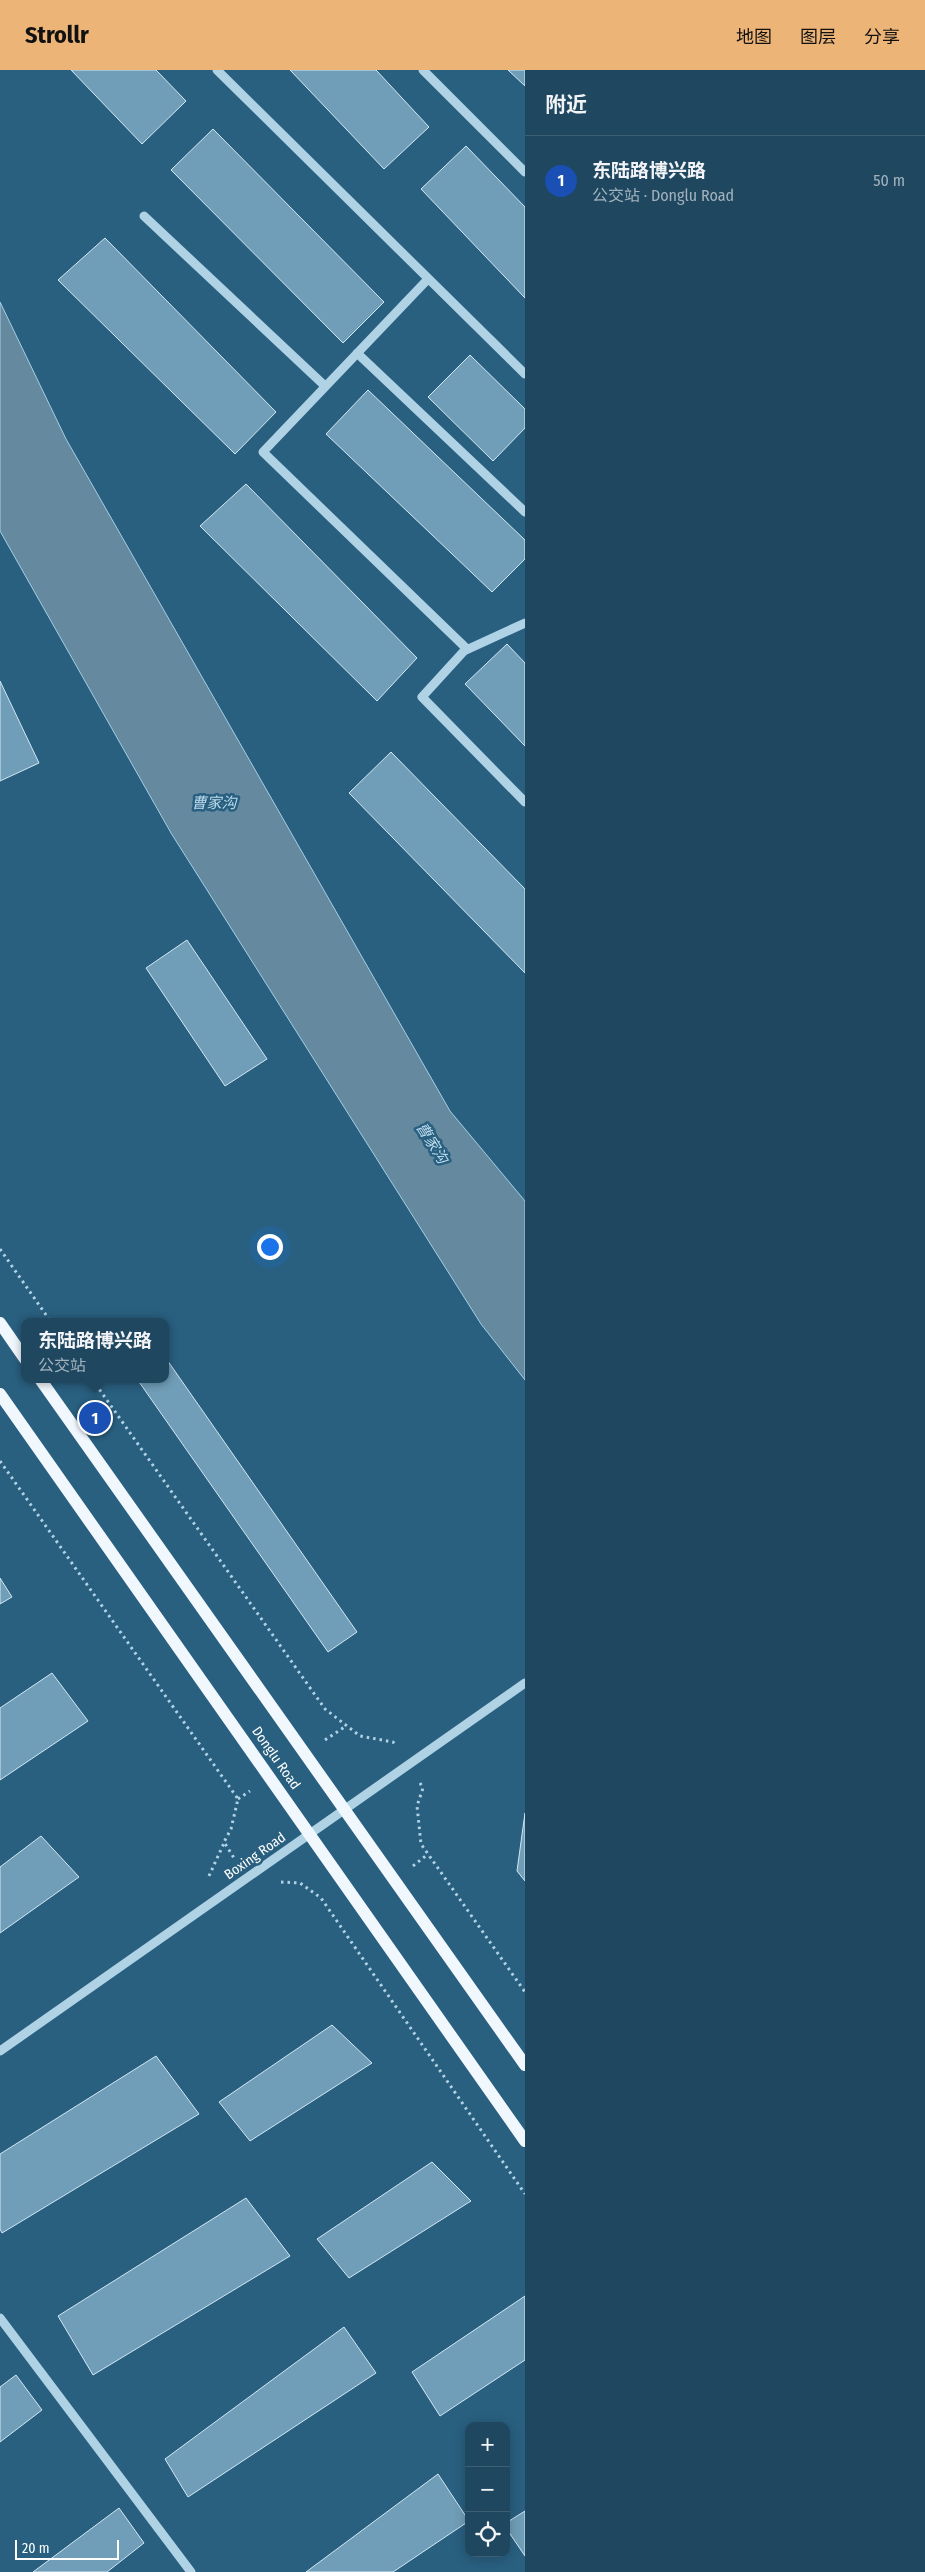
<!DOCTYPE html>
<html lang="zh">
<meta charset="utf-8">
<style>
:root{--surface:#1f475f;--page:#274e65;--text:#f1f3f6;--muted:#a1b2bd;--line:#3c5f74;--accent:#ecb477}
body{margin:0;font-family:"Fira Sans Condensed","Noto Sans SC",sans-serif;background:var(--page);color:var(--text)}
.controls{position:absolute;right:15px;bottom:15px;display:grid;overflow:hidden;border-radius:10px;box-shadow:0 2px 12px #0003}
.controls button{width:45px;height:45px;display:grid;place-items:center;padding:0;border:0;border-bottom:1px solid var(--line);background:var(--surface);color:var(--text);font:25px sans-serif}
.scale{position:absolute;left:15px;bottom:12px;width:104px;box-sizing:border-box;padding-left:5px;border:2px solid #fff;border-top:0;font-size:14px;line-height:18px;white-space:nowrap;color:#fff;-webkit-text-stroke:4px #295f7f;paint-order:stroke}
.you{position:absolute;left:269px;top:1176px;width:18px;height:18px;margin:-12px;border:4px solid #fff;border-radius:50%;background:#1a73e8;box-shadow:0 0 0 8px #1a73e833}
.badge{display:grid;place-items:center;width:32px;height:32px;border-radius:50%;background:var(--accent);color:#fff;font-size:16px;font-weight:700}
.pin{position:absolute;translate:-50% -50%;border:2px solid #fff;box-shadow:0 1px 5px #0006}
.popup{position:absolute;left:21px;top:1248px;width:148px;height:65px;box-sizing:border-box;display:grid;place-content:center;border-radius:10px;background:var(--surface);filter:drop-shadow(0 1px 4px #0005);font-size:16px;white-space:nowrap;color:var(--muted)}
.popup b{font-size:19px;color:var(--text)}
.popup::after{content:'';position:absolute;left:50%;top:100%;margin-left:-10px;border:10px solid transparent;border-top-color:var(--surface)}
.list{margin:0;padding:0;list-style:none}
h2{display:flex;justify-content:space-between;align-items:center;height:65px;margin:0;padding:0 20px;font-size:21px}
h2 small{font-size:16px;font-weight:400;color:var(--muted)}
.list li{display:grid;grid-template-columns:32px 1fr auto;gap:15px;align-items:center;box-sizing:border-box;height:90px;padding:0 20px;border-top:1px solid var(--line)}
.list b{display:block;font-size:19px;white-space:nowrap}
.list p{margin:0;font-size:16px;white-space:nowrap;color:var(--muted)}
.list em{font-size:16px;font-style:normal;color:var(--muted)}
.icon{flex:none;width:28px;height:28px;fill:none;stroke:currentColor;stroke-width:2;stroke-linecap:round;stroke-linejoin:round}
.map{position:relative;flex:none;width:525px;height:2502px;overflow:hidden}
header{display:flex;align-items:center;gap:30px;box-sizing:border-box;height:70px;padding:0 25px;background:var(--accent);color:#111}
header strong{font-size:24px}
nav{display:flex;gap:28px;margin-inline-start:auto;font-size:18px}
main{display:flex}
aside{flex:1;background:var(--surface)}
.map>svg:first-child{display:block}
.water{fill:#658aa0;stroke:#a4cfe5}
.building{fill:#709db7;stroke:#d2e8f4}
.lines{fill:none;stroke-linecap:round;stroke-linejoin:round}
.path{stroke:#b0d2e5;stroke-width:3;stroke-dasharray:2.5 4;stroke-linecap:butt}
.minor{stroke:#b0d2e5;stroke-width:9}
.major{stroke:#f0f7fd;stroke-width:12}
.labels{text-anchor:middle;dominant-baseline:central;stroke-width:5;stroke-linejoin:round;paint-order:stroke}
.street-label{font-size:14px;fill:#fff;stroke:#295f7f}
.water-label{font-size:15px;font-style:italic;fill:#bbdbed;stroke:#295f7f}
</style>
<header>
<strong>Strollr</strong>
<nav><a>地图</a><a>图层</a><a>分享</a></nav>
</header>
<main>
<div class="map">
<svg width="525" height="2502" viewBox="0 0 525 2502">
<rect width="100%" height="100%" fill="#295f7f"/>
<path class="water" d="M0,232L66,369L450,1041L525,1131V1310L481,1254L171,763L0,461Z"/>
<path class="building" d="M71,0H156L186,31L142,74Z
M290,0H376L429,57L384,99Z
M508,0H525V16Z
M213,59L384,232L343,273L171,100Z
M466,76L525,137V228L421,119Z
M105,168L276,342L235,384L58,210Z
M470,285L525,339V358L493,391L428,327Z
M368,320L525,470V489L492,522L326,364Z
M246,414L417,588L377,631L200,456Z
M507,574L525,593V676L465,614Z
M0,611L39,693L0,711Z
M391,682L525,819V903L349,723Z
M187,870L267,989L225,1016L146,898Z
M165,1287L357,1562L328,1582L137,1309H165Z
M0,1508L12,1527L0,1534Z
M52,1603L88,1651L0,1710V1638Z
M525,1743V1811L517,1801Z
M41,1766L79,1807L0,1863V1797Z
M332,1955L372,1993L250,2071L219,2032Z
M156,1986L199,2044L2,2163L0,2159V2084Z
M432,2092L471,2131L349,2208L317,2169Z
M246,2128L290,2186L93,2305L58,2246Z
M525,2226V2290L440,2346L412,2302Z
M344,2257L376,2303L188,2427L165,2389Z
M16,2305L42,2340L0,2372V2317Z
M438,2404L469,2451L393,2502H306Z
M119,2438L144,2473L107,2502H33Z
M525,2441V2486L506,2458V2453Z"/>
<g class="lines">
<path class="path" d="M0,1179L51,1252
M92,1309L325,1639L360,1666L393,1672L396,1676
M0,1391L238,1729L231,1759L224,1772L234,1788
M325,1670L346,1656
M420,1713L423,1718L417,1736L421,1774L525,1922
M238,1729L250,1721
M413,1796L428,1784
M209,1806L224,1773
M281,1812L300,1813L321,1828L525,2124"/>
<path class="minor" d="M217,0L525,304
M423,0L525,102
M144,146L325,316
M428,209L263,382L467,579
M357,283L525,442
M525,553L464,581L422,627L525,732
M0,1981L525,1613
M0,2248L191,2502"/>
<path class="major" d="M0,1253L25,1289
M40,1309L525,1995
M0,1324L525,2071"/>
</g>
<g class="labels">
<g class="street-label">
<text transform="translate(276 1688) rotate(55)">Donglu Road</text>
<text transform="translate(255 1786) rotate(-35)">Boxing Road</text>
</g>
<g class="water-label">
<text x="214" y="733">曹家沟</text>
<text transform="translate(432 1073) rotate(58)">曹家沟</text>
</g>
</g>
</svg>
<div class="controls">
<button>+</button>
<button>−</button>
<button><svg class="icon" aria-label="locate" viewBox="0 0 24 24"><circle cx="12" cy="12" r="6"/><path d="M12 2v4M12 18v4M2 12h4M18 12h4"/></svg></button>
</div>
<div class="scale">20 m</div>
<div class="you"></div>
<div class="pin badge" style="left:95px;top:1348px;background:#1a4fb4">1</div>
<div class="popup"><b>东陆路博兴路</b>公交站</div>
</div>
<aside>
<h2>附近<small></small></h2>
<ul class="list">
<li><span class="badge" style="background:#1a4fb4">1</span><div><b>东陆路博兴路</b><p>公交站 · Donglu Road</p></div><em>50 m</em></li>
</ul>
</aside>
</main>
